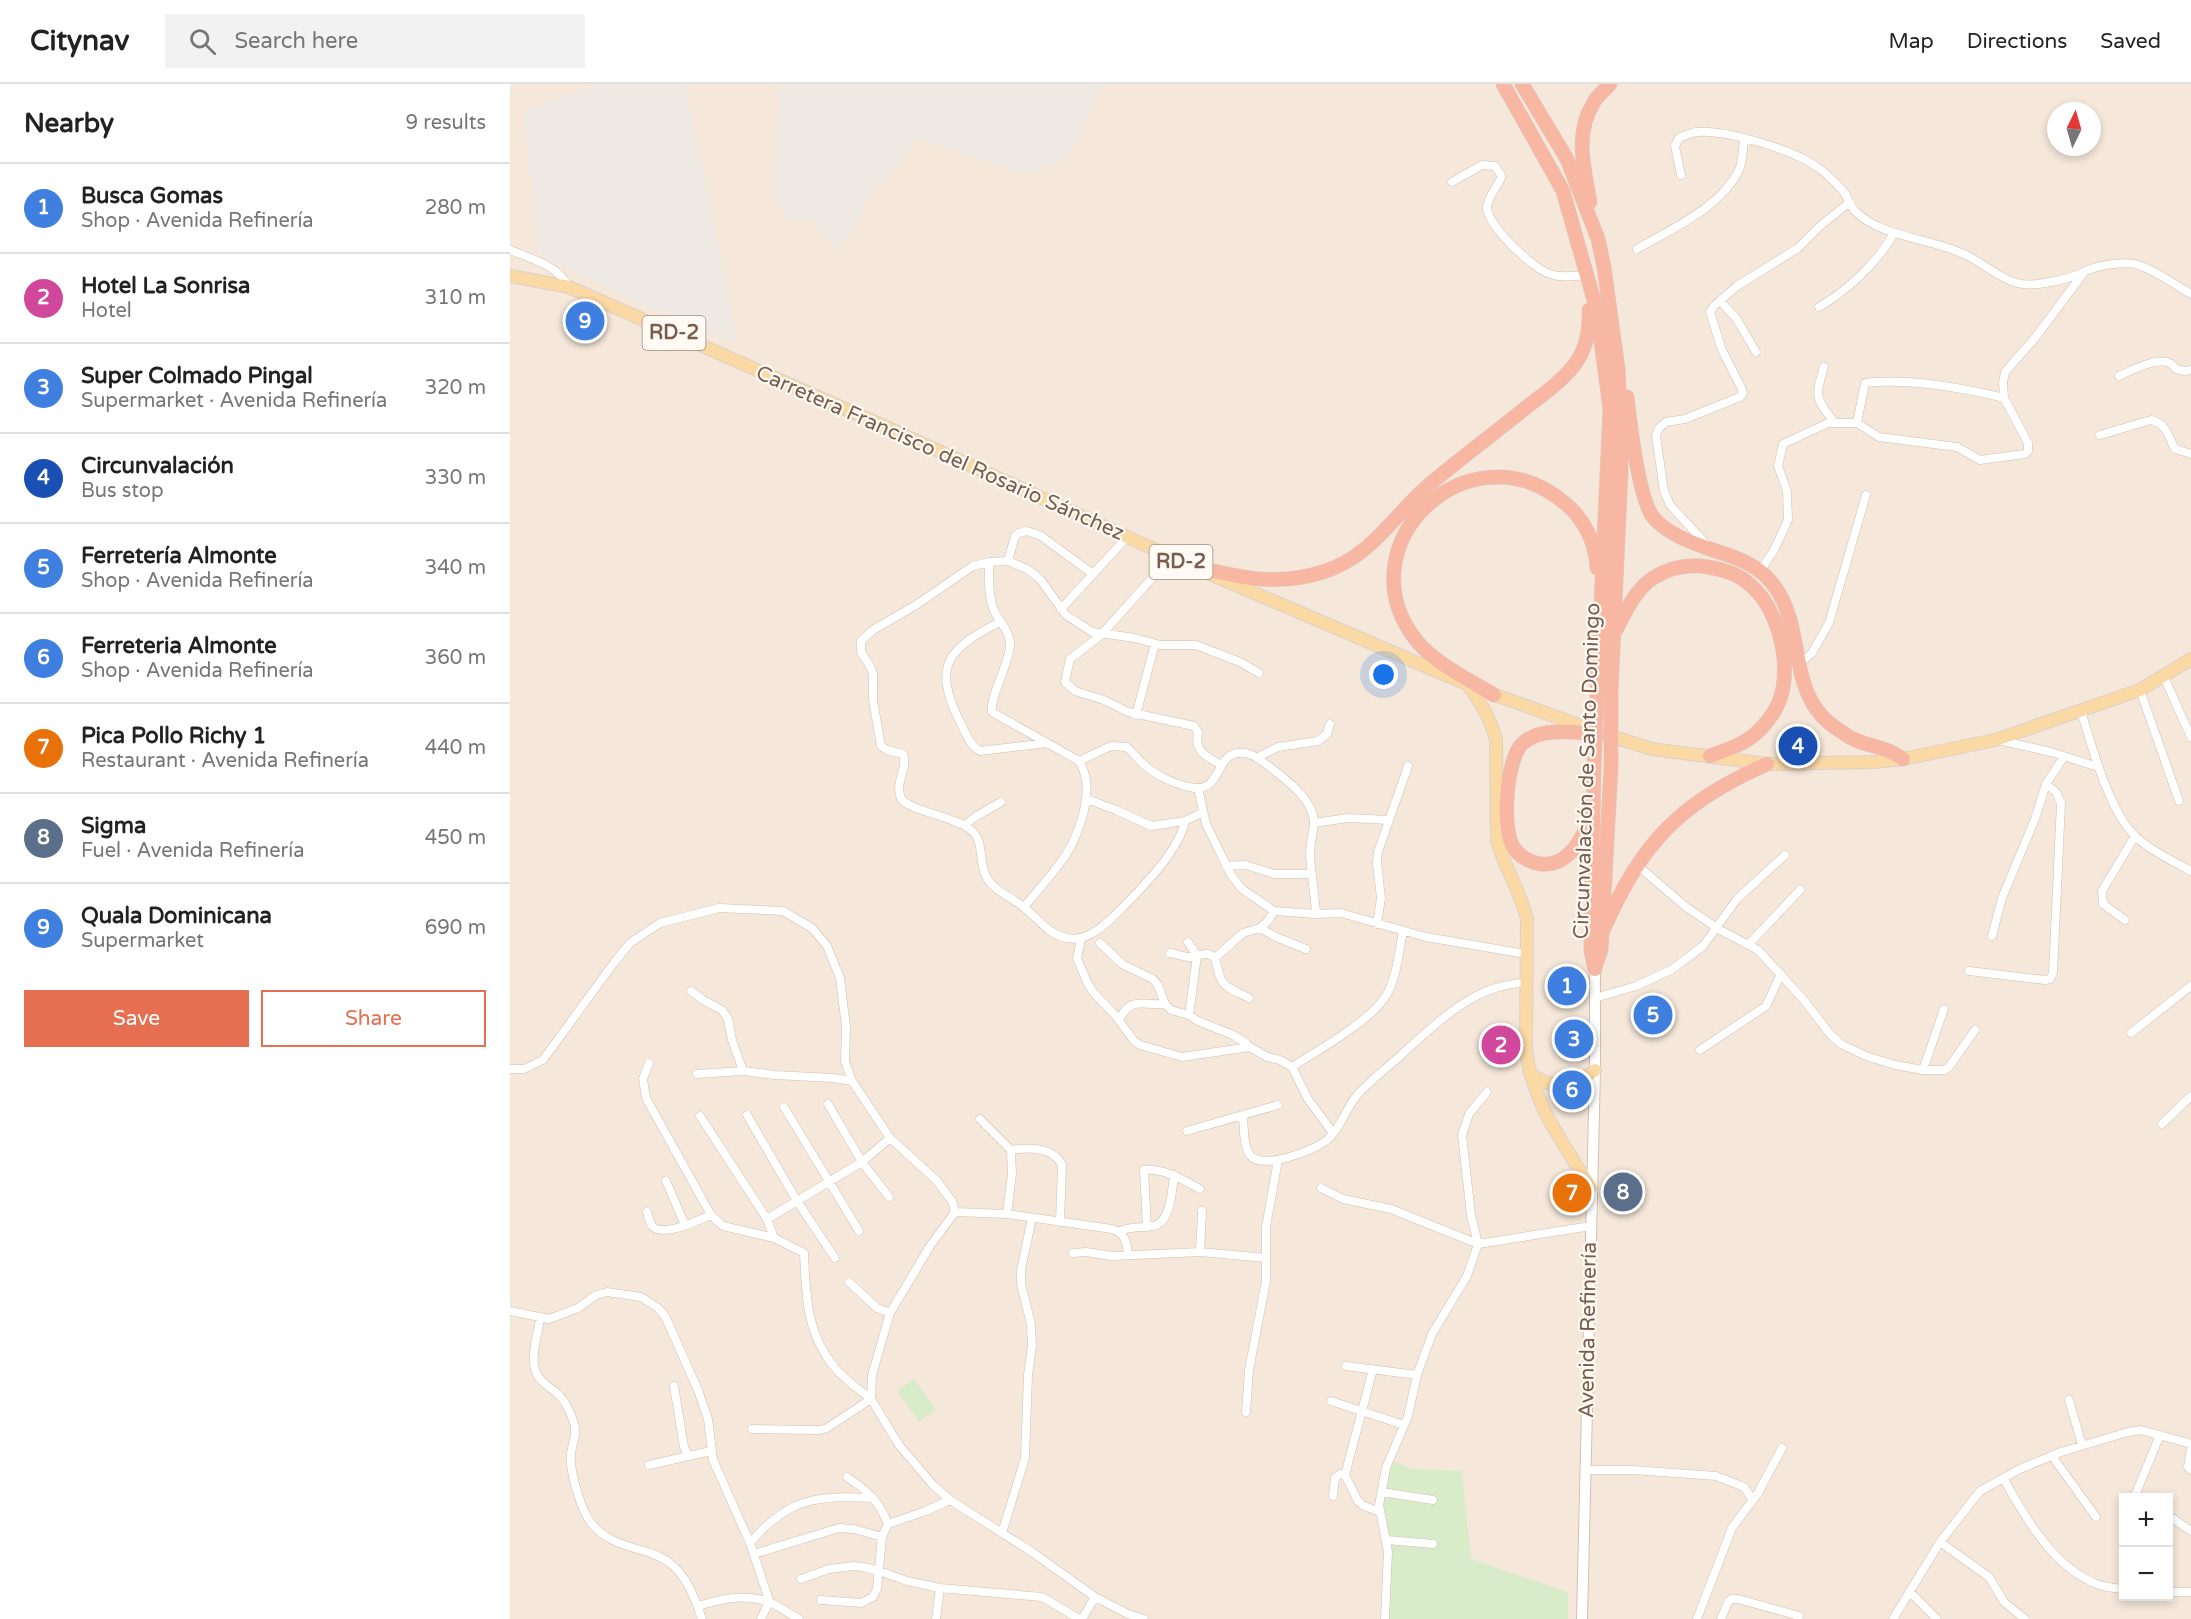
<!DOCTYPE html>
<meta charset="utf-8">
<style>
:root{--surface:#fff;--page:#f2f2f2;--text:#222;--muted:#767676;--line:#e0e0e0;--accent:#e76f51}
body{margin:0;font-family:"Varela Round",sans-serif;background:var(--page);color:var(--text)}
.controls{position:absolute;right:18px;bottom:18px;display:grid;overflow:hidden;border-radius:0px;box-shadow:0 3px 9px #0003}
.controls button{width:54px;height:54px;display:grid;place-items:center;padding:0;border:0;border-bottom:2px solid var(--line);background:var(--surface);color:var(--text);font:30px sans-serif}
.compass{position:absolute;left:1537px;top:18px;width:54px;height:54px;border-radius:50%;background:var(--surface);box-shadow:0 3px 9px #0003;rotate:5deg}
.you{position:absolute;left:874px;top:591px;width:21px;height:21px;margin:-15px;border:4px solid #fff;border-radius:50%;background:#1a73e8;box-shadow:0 0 0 9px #1a73e833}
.badge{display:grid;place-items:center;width:39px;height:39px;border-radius:50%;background:var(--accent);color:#fff;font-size:20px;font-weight:700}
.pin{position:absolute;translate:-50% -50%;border:3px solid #fff;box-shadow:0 2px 6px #0006}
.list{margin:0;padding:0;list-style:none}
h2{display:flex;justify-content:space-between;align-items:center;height:78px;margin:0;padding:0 24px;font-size:26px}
h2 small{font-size:20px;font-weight:400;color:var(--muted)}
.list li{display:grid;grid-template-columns:39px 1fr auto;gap:18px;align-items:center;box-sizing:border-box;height:90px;padding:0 24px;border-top:2px solid var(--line)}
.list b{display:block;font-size:22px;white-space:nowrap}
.list p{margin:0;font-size:20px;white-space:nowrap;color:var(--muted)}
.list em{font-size:20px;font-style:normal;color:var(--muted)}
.actions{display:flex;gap:12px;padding:18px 24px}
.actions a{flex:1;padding:14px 0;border:2px solid var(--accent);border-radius:0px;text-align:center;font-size:21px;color:var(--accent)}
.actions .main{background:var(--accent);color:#fff}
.icon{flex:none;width:33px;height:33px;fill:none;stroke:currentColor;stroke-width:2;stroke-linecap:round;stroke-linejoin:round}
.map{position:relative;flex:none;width:1681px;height:1535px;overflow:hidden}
header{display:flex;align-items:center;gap:36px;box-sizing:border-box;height:84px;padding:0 30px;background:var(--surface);border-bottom:2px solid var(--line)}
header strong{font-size:28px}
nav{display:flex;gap:33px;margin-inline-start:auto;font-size:21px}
.search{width:420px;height:54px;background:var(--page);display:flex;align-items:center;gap:15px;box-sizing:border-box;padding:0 21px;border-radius:0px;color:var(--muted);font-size:22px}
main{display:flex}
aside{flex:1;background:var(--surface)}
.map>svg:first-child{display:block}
.residential{fill:#f5e8da;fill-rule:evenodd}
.industrial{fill:#efe9e4}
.green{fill:#d8ecc9}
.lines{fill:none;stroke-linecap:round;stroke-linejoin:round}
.street-casing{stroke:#d1beb0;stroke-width:9}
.secondary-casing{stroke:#d6c0b0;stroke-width:12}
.primary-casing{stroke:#dad1cd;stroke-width:14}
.highway-casing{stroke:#dad1cd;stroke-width:15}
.street{stroke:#fff;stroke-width:8}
.secondary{stroke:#fff;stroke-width:10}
.primary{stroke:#fbd9a5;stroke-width:12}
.highway{stroke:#f7b7a3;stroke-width:14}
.highway-bridge-casing{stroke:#dad1cd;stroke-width:15;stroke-linecap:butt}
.highway-bridge{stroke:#f7b7a3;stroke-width:14}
.labels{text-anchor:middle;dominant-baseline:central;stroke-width:4.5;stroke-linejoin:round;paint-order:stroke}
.shield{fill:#fffaf3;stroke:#a28b7f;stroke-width:1.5}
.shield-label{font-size:20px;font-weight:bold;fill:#7a5c4d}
.street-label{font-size:21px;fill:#7a5c4d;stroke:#fffaf3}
</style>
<header>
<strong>Citynav</strong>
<div class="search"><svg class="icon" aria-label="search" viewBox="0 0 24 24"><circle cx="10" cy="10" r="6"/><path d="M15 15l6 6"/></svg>Search here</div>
<nav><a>Map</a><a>Directions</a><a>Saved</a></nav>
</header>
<main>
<aside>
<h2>Nearby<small>9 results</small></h2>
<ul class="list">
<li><span class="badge" style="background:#3f7fe0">1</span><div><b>Busca Gomas</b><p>Shop · Avenida Refinería</p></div><em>280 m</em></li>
<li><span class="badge" style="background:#d1479c">2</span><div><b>Hotel La Sonrisa</b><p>Hotel</p></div><em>310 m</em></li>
<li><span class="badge" style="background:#3f7fe0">3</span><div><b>Super Colmado Pingal</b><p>Supermarket · Avenida Refinería</p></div><em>320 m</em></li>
<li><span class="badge" style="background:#1a4fb4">4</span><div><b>Circunvalación</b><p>Bus stop</p></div><em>330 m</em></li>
<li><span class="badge" style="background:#3f7fe0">5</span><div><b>Ferretería Almonte</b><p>Shop · Avenida Refinería</p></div><em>340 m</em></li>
<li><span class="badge" style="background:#3f7fe0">6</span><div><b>Ferreteria Almonte</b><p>Shop · Avenida Refinería</p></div><em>360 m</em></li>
<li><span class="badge" style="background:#e8710a">7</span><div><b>Pica Pollo Richy 1</b><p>Restaurant · Avenida Refinería</p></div><em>440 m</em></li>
<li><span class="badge" style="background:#5c6f8a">8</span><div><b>Sigma</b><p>Fuel · Avenida Refinería</p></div><em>450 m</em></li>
<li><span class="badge" style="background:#3f7fe0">9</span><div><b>Quala Dominicana</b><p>Supermarket</p></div><em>690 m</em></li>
</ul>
<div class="actions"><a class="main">Save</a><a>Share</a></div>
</aside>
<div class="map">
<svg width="1681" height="1535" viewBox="0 0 1681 1535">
<rect width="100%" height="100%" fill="#fdf6ec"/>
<path class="residential" d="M0,0H1681V1535H0ZM1546,27H1582V63H1546ZM1614,1414H1658V1512H1614Z"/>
<path class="industrial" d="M92,0H162L175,2L228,261L126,218L30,172L14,26Z
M271,0H595L586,14L558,74L515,90L406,54L387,82L359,109L344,145L327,167L299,133L279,139L263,110Z"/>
<path class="green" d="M404,1295L426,1326L409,1338L387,1307Z
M880,1376L901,1385L952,1387L961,1475L1058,1508V1535H875L878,1468L870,1428Z"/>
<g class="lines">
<g class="street-casing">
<path id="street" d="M1171,91L1165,62L1169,54C1174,52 1180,49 1186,48C1215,45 1284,66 1307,83C1316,89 1327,100 1334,108C1338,114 1341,123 1346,128C1373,154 1422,154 1456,171C1473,179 1488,194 1507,199C1524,204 1558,195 1574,188
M942,98L972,81L985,82L991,91V94C987,103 977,114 977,124C978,142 1023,185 1040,190C1051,194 1064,192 1077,191
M1127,165C1163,144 1210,124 1229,86C1233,77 1233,64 1234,54
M0,166C22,175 47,181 59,203
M1210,217L1226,234L1246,268
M1309,223C1337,207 1369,177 1384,149
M1314,283C1305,313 1305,314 1325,339
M1609,292C1623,286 1656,267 1666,285L1675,287L1681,286
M1494,314C1453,304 1396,294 1355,299L1347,339L1369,353L1447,363L1470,376L1515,370L1518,367V359L1494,314L1493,298L1495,288L1525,254L1575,187C1590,181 1616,176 1631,182C1648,188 1665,201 1681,210
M1590,351L1641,336C1657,340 1658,352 1665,365L1681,370
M1197,461L1160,421L1154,407L1146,352L1149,344L1156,338L1175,335L1230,313L1233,309L1231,303L1212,266L1200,228L1204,222L1227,202L1288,164L1310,142L1340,118
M661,473L591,551L560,575L555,598L565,607L594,616L618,628L684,642L688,648C684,668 696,672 711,681
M498,477L505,452L509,449L517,447L531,452L583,490
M479,478C479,493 478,510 483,524C488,537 501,547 500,562C499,580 479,614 482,628L569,677C588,706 567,759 547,783C537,797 525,809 514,823
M1251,486L1264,466L1278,436L1277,407L1268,382L1273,360L1318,339H1347
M551,525L617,453
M490,538C439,564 422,580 449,636C455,647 459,661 470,667L537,659
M1289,580L1302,569L1319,539L1356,411
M1654,593L1681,653
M1630,606L1669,717
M1571,627C1582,662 1599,728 1626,753C1642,767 1662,777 1681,787
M626,631L645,560
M1488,656L1541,668L1588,683
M748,673L768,663L808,657L817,650L820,640
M569,677L601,662L616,663C622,667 626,673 632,679C645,691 667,702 685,704C711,706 706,671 728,669C742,667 749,676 760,683C776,696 804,715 804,739C803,750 800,760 800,771C801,791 805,810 806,830
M688,704L696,740L721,791L732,805L764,827L806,830L831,829L916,853L1016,870
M577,715L606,726L641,742L675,737L693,728
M675,737C669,766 635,801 615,821C594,842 572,867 542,848C530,840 522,829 511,821C500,813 482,805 476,792C468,777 475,758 461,746C445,732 398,727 391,714C384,699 399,683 393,670L377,666L371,662L363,616V590L360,582L351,568V557L363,546L406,521L463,482L479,478L498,477L517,485L530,495L556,531L582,548L625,554L650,561H686L730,578L749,589
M804,739L838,734L879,736
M455,741L465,733L491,718
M1127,781L1176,823L1210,846L1248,866L1293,915L1320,950L1331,960L1356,972L1385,981L1413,986H1434L1439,983L1465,946
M716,782L736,781L764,790H801
M1615,836L1593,820L1592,807L1625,752
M867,840L871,814L867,779L868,768L898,682
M750,844L766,853L796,865
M1482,852L1492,814L1525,735L1536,700L1553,674
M571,856L567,874L577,898L583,908L605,931L624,957L630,961L672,973L740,963L757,973L770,976L782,983L798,1015L823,1049
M678,858L687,872L679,931
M590,859L612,880L643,895L648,901L655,920L661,926L679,931L688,937L723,951L736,959L740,963
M1239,860L1290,806
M660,869C666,870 674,873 681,873C691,872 696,866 705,874C712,904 711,900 739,914
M705,874L733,849L750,844L758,837L764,827
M1459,887L1535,896L1540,895L1543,889L1551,719L1546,708L1536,700
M181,907L193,916L212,926L218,935L222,956L233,987
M1085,914L1126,902L1161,886L1193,862L1227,815L1275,771
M609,936C621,911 633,922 655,920
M1621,949L1681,902
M1190,966L1256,922L1271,890
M139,979L133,995L136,1014L201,1131L213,1142L264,1154
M782,983C807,967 864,935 877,910C887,892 889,867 893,847
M0,985H14L33,976L103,880L120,859L150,839L209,824L273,827L302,844L317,862L330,894L336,943L335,977L342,997L380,1054L426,1096L442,1117L445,1128L420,1162L380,1229L362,1291L361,1315L389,1361L423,1401L440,1416L522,1468L585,1513L618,1530L634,1535
M1413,986L1434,925
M187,990L233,987L265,991L323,994L342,997
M318,1020L352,1078L379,1113
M274,1023L349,1147
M237,1031L287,1117L325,1174
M733,1031C734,1043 733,1061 740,1071C752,1087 805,1066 817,1056C831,1044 836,1024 848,1010C860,997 875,985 889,973C924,941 965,899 1016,899
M190,1032L257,1135L264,1154L294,1169C296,1212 296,1249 325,1284C335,1296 349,1305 361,1315L317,1344L310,1346L242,1345
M470,1035L501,1066L502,1090L497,1130
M1652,1040L1681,1012
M677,1047L768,1021
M501,1066C520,1063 543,1063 552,1081L550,1138
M156,1097L175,1141
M811,1104L833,1115L881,1125L968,1160L1081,1142
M137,1128C138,1132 140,1139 142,1142C154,1154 188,1136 201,1131
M445,1128L497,1130L602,1145C615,1149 617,1158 618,1171
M257,1135L352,1078L380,1054
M637,1143L634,1086C654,1084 673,1096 690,1105
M610,1147C620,1142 632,1144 643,1142C661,1139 662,1106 664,1091
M690,1168L692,1127
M563,1169L576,1168L602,1172L690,1168L756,1174
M339,1198L367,1224L380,1229
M0,1227L39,1235L68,1224L86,1211L97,1208L131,1213L148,1224L155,1232L188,1306L198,1335L203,1376L240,1459L257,1510L259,1518L251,1535
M30,1235C28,1249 22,1266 24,1280C26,1297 38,1301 49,1311C56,1318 61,1330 64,1339C68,1350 62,1359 61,1370C59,1386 71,1426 81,1439C105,1468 138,1461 161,1480C178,1494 185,1515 192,1535
M836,1282L907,1291
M863,1285L835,1391L848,1417L854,1422L870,1428
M164,1302L174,1363L178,1372
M1559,1316L1572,1361
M821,1317L894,1341
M736,1328L739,1286L756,1197V1143L768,1076
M1681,1366L1678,1383L1681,1386
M1542,1372L1586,1433
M139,1381L201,1367
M1075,1386H1123L1206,1392L1234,1403L1243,1416
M1493,1394C1515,1432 1540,1479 1582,1498C1592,1503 1603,1504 1614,1505
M872,1408L923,1416
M823,1412L825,1394L830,1390L835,1391
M1624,1414L1650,1351
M1658,1431L1681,1447
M378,1440L416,1427L440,1416
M492,1449L515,1374L518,1291L522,1262L521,1240L511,1200V1186L522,1134
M877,1456L923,1460
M1430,1458L1479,1493L1494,1518L1515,1535
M240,1459C278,1414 307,1411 363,1414
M244,1470L329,1444L344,1445L372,1453
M291,1495L319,1485L344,1482L353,1483L369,1487L397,1497L430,1504L532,1513L569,1535
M1400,1508L1427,1535
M1658,1508H1681
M311,1516L351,1519L363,1513L367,1505L372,1453L378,1440C369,1417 357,1406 337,1393
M188,1522C211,1515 235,1509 259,1518C269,1522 279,1530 289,1535
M426,1535L430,1504
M572,1535L585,1513
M875,1535L878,1468L869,1421L876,1384L898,1332L907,1291L922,1250L957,1192L968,1160L961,1131L952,1051L959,1030L977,1008
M1187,1535L1222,1444L1248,1409L1272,1364
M1211,1535L1218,1518L1222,1515H1228L1289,1532
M1383,1535L1430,1458L1470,1407L1510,1385L1551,1368L1618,1348L1631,1346L1681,1360"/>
</g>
<g class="secondary-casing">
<path id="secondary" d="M1072,1535L1085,986V885"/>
</g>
<g class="primary-casing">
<path id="primary" d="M0,192L59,203L376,343L679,481L952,598
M958,601C971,618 980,634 986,655L987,757C995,784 1010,807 1017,835L1016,966C1022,1018 1054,1061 1081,1104
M977,608L1094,650L1142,665L1257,680L1365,678L1393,675L1485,656L1630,606L1681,575
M1019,987C1036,1007 1067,1002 1085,986"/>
</g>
<g class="highway-casing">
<path id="highway" d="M993,0L1053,107L1087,227L1100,325L1087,607
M1012,0L1057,75L1088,155L1094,183L1108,285L1111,342V388L1101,607
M1080,118C1074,83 1064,50 1084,18C1088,11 1095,6 1100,0
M1117,313C1120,339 1129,415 1143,433C1156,449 1184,460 1203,466C1225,473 1247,480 1262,499C1293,538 1280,589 1307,626C1314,636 1325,644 1335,650C1346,659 1360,660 1373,665C1380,667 1387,671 1393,675
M679,481C726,493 765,503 813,488C863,472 883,431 920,400C951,374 982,351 1013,326C1029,313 1048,301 1061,285C1076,268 1080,248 1079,226
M1106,546C1116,527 1125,506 1143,494C1157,485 1175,481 1191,482C1207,484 1226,488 1238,499C1266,521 1279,569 1273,604C1270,622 1258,639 1245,650C1233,661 1215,666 1200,672
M984,611C958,595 925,580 906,556C831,460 961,338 1056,420C1074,435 1086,459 1087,484
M1084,683L1081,841V867L1085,885
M1083,730C1077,742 1070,760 1060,769C1052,777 1042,781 1031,780C1021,779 1010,773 1004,764C991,746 996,674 1013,659C1033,641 1070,650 1094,650
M1092,849C1131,759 1168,720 1257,680
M1085,883L1091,866L1101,684"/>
</g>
<use href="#street" class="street"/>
<use href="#secondary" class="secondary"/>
<use href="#primary" class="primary"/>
<use href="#highway" class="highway"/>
<g class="highway-bridge-casing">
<path id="highway-bridge" d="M1084,683L1087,607
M1101,684V607"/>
</g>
<use href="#highway-bridge" class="highway-bridge"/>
</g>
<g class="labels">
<g class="shield">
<rect x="132.5" y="232" width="63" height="34" rx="4.5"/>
<rect x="639.5" y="461" width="63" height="34" rx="4.5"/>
</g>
<g class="shield-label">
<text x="164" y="249">RD-2</text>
<text x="671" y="478">RD-2</text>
</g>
<g class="street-label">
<text transform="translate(430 369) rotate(24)">Carretera Francisco del Rosario Sánchez</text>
<text transform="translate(1077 687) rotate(-88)">Circunvalación de Santo Domingo</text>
<text transform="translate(1078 1246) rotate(-89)">Avenida Refinería</text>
</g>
</g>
</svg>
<div class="controls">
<button>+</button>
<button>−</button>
</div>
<svg class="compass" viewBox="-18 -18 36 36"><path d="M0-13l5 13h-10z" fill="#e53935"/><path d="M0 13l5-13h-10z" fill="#767676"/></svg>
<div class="you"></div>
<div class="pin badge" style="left:1057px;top:902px;background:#3f7fe0">1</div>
<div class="pin badge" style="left:991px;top:961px;background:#d1479c">2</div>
<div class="pin badge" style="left:1064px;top:955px;background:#3f7fe0">3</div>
<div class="pin badge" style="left:1288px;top:662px;background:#1a4fb4">4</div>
<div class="pin badge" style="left:1143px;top:931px;background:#3f7fe0">5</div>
<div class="pin badge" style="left:1062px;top:1006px;background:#3f7fe0">6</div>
<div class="pin badge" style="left:1062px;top:1109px;background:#e8710a">7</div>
<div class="pin badge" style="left:1113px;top:1108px;background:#5c6f8a">8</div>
<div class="pin badge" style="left:75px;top:237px;background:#3f7fe0">9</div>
</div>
</main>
